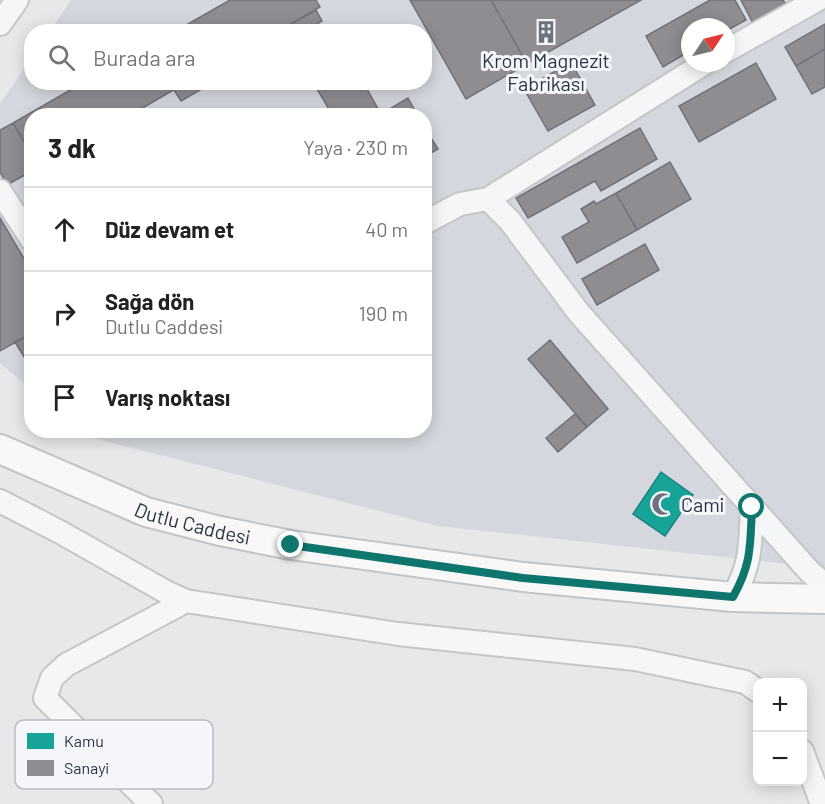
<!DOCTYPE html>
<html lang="tr">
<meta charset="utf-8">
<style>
:root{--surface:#fff;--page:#f2f2f2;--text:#222;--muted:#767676;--line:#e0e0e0}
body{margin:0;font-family:Barlow,sans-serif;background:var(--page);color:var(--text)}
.controls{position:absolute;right:18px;bottom:18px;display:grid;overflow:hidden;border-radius:12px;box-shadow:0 3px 15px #0003}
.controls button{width:54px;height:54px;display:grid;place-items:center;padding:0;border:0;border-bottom:2px solid var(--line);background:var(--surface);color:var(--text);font:30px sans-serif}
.compass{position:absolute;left:681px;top:18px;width:54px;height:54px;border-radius:50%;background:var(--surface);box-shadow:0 3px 15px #0003;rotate:55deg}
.stop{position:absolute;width:18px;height:18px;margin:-14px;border:4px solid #0f766e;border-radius:50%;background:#fff}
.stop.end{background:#0f766e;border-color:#fff;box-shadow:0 2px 6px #0008}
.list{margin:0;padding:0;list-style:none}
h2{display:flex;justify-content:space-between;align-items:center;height:78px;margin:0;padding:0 24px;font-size:26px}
h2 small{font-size:20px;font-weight:400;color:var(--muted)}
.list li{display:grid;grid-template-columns:39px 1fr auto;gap:18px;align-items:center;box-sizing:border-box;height:84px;padding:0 24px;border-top:2px solid var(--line)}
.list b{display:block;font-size:22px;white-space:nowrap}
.list p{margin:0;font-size:20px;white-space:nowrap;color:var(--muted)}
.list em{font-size:20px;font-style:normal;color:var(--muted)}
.icon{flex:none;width:33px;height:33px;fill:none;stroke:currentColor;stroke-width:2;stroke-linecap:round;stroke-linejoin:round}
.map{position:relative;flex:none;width:825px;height:804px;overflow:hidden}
.search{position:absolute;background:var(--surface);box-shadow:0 3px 15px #0003;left:24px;top:24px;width:408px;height:66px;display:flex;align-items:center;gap:15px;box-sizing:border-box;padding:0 21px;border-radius:24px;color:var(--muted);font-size:22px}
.panel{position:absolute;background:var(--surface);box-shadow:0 3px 15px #0003;left:24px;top:108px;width:408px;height:330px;border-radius:24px}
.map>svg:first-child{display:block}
.built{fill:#d4d7dd;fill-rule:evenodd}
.public{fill:#17a398;stroke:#1d827f;stroke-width:1.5}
.industry{fill:#8d8d92;stroke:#70727b;stroke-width:1.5}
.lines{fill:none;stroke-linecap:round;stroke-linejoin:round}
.minor-casing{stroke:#c4c6c8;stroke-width:26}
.major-casing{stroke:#c2c5c8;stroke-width:32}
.minor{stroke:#f5f6f7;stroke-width:22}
.major{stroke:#f8f8f8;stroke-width:28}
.route{stroke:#0f766e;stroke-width:8}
.labels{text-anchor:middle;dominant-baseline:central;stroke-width:6;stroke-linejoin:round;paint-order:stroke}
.poi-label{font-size:20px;fill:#2b3445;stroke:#f4f6f9}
.street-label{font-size:20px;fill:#2b3445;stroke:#f4f6f9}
.key{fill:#f4f6f9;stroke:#b8bcc3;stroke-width:1.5}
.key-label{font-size:16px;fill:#2b3445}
</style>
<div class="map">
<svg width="825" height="804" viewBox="0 0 825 804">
<rect width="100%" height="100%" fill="#e6e8ea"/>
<path class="built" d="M71,0H825V568L438,526L89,437L81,431L424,430V116H32L31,389L0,363V104L31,58L32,82H424V32L50,31ZM690,27H726V63H690Z"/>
<path class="public" d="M661,472L693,495L665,536L633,514Z"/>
<path class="industry" d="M230,0H316L320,7L277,32H174Z
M410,0H491L527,64L466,99Z
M491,0H641L527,64Z
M710,0H735L746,20L726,31V27H690V51L663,67L646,36Z
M741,0H783L787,6L754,25Z
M316,10L322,21L304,32H277Z
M825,24V49L796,66L785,47Z
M825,49V87L812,94L796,66Z
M571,62L595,105L548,131L524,89Z
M756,63L776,99L699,142L679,106Z
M84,82H187L129,116H32V155L13,123Z
M187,82H214L181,101L174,90Z
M327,82H363L381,114L333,116L317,89Z
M408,98L418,116H379L381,114Z
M13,123L32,155V171L7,185L0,172V130Z
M424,127L438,149L424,157Z
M640,128L657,159L601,191L595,181L528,218L516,198Z
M670,162L691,199L637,230L616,193Z
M616,193L637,230L577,263L562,237L589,222L581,209L594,201L596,204Z
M0,218L32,272V333L0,351Z
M645,244L659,270L597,305L582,279Z
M32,333V370L15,342Z
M550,340L608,409L587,427L528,359Z
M575,414L587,427L558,452L546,438Z"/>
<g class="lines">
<g class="minor-casing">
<path id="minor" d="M0,24L17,0
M726,51L817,0
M0,191L32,240
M488,199L705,63
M424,223L460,204L488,199L510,221L579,313L810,572L825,585
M0,501L60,532L168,593L186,601L398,634L635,659L745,682L758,691
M733,597C752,562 750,546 752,507
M802,751L822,804
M151,804L45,698L52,678L66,665L186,601"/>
</g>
<g class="major-casing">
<g id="major">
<path id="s1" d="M0,449L146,512L220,531L291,545L523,577L733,597L825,599"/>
</g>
</g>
<use href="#minor" class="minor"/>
<use href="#major" class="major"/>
</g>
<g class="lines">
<path class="route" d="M291,545L523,578L733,597C752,563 750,546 752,507"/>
</g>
<defs>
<g id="building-bare" transform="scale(1.8)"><path d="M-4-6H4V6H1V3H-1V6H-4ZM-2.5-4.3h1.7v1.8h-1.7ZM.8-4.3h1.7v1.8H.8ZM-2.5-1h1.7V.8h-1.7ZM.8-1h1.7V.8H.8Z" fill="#6c737f" stroke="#f4f6f9" stroke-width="2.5" paint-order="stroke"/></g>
<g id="mosque-bare" transform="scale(1.8)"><path d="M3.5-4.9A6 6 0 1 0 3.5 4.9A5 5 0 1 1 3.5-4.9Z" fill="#6c737f" stroke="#f4f6f9" stroke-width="2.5" paint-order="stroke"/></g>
</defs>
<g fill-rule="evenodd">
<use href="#building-bare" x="546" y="32"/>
<use href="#mosque-bare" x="663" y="504"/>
</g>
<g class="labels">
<g class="poi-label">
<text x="546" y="60">Krom Magnezit<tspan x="546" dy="23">Fabrikası</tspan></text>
<text x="681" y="504" text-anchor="start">Cami</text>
</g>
<g class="street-label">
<text stroke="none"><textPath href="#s1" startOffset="207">Dutlu Caddesi</textPath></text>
</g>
</g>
<rect x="15" y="720" width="198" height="69" rx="9" class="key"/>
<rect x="27" y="733" width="27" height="16" fill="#17a398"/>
<rect x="27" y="760" width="27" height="16" fill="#8d8d92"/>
<g class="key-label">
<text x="64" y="747">Kamu</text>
<text x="64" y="774">Sanayi</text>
</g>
</svg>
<div class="controls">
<button>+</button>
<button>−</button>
</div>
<svg class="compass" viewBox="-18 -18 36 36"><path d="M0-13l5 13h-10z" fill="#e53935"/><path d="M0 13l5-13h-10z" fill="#767676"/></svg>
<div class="stop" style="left:752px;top:507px"></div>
<div class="stop end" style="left:291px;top:545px"></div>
<div class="search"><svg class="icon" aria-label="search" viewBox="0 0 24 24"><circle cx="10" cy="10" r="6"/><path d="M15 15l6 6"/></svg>Burada ara</div>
<section class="panel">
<h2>3 dk<small>Yaya · 230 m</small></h2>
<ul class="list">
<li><svg class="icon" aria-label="ahead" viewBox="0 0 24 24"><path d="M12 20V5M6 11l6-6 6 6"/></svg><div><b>Düz devam et</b></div><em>40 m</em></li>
<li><svg class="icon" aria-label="right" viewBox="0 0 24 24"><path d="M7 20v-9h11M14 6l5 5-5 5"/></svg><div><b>Sağa dön</b><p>Dutlu Caddesi</p></div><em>190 m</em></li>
<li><svg class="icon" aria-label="arrive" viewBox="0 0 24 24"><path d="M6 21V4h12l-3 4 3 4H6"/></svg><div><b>Varış noktası</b></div></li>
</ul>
</section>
</div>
